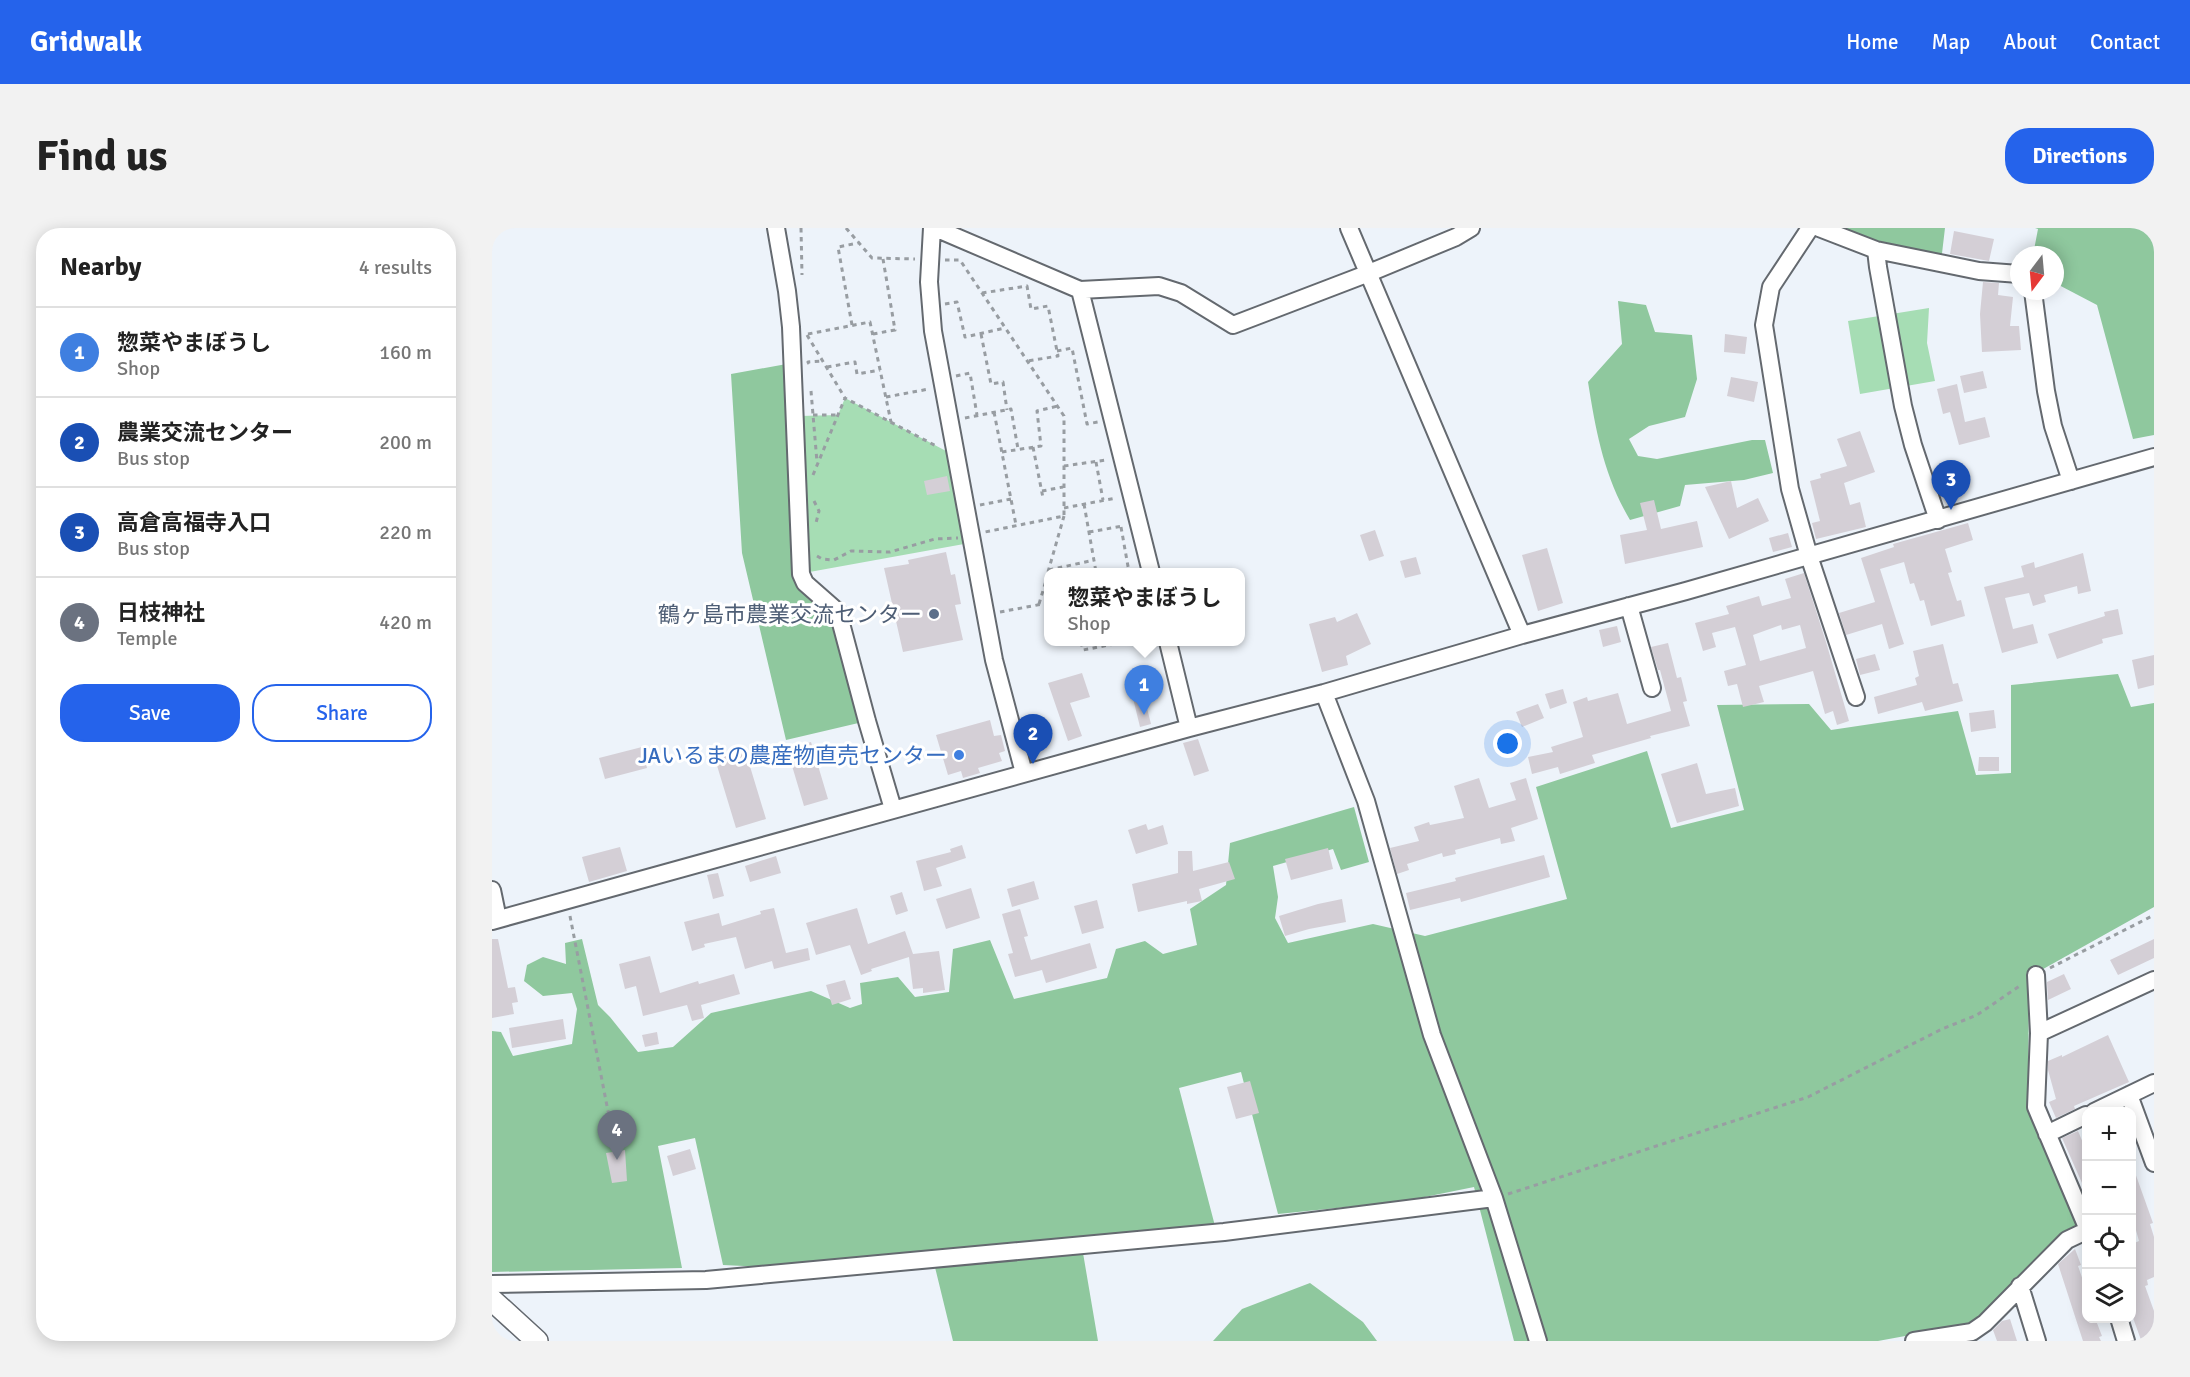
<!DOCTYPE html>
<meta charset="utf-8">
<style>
:root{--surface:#fff;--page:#f2f2f2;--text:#222;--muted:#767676;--line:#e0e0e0;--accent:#2563eb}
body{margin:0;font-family:Signika,"Noto Sans JP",sans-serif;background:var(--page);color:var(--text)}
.controls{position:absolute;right:18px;bottom:18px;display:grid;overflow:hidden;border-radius:12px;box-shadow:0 3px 15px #0003}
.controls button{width:54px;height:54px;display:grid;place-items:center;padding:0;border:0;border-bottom:2px solid var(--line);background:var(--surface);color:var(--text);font:30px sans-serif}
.compass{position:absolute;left:1518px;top:18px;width:54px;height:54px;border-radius:50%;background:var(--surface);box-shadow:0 3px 15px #0003;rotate:196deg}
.you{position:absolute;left:1016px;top:516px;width:21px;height:21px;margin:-15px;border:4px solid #fff;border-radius:50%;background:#1a73e8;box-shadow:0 0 0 9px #1a73e833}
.badge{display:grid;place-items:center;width:39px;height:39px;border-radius:50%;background:var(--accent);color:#fff;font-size:20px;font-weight:700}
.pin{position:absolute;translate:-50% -50px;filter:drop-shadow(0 2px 3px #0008)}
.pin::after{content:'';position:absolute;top:32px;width:21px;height:18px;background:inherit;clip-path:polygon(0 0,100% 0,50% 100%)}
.popup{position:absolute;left:552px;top:340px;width:201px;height:78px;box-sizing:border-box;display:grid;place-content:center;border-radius:12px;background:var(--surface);filter:drop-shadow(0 2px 4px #0005);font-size:20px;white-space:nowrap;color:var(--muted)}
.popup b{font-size:22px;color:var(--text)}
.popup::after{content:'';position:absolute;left:50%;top:100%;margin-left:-12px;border:12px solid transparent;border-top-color:var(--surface)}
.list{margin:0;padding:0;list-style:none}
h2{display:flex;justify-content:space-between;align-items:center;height:78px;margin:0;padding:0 24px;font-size:26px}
h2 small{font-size:20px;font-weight:400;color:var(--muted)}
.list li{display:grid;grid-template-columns:39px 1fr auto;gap:18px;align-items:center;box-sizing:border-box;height:90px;padding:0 24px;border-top:2px solid var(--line)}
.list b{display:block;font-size:22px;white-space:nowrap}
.list p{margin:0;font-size:20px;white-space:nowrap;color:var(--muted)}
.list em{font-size:20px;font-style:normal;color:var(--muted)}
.actions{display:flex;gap:12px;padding:18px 24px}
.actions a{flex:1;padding:14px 0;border:2px solid var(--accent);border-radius:24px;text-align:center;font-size:21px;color:var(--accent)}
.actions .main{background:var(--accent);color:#fff}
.icon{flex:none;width:33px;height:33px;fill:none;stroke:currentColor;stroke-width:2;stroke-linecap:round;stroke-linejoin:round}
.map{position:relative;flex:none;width:1662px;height:1113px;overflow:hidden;border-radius:24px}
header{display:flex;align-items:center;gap:36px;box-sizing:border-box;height:84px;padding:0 30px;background:var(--accent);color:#fff}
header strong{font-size:28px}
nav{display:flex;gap:33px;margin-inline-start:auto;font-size:21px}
.intro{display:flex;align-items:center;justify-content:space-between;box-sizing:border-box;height:144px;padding:0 36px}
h1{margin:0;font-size:42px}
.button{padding:15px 27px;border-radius:24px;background:var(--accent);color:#fff;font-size:21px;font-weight:700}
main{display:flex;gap:36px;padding:0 36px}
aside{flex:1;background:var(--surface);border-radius:24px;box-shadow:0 3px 15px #0003}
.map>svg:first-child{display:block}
.green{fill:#a6ddb4}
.forest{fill:#8fc89e}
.building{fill:#d4cfd6;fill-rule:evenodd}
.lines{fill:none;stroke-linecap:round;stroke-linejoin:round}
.minor-casing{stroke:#64696f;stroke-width:20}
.major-casing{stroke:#64696f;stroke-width:24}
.path{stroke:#989da2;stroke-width:3;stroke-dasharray:4.5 4.5;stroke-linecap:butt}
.minor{stroke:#fff;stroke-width:16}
.major{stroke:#fff;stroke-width:21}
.service-dot{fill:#5c6f8a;stroke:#fff;stroke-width:2}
.shop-dot{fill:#3f7fe0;stroke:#fff;stroke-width:2}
.labels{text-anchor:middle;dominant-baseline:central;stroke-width:6;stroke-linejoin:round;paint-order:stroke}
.service-label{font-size:22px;fill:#4e5e75;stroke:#fff;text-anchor:end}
.shop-label{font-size:22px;fill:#366cbe;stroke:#fff;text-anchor:end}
</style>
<header>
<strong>Gridwalk</strong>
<nav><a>Home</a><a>Map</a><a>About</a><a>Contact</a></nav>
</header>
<div class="intro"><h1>Find us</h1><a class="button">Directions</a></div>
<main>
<aside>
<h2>Nearby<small>4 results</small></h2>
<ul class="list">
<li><span class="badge" style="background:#3f7fe0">1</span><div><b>惣菜やまぼうし</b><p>Shop</p></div><em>160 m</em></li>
<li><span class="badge" style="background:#1a4fb4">2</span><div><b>農業交流センター</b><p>Bus stop</p></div><em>200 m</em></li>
<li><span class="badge" style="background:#1a4fb4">3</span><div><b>高倉高福寺入口</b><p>Bus stop</p></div><em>220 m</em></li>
<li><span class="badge" style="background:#6b7280">4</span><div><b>日枝神社</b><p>Temple</p></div><em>420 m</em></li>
</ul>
<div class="actions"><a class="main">Save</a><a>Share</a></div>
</aside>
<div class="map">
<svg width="1662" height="1113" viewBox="0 0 1662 1113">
<rect width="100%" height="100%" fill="#edf3fa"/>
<path class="green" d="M1437,80L1435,115L1443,153L1368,166L1356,93Z
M353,170L456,224L472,316L312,345L308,188L346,187Z"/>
<path class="forest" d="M1327,0H1453L1449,34Z
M1543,0H1662V207L1641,211L1605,77L1563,55V27H1541L1546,1Z
M1126,73L1154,77L1163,104L1200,107L1205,151L1193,189L1157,198L1137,211L1146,228L1165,231L1260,212H1273L1281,245L1252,252L1193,257L1188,278L1138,292C1112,248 1104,204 1096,154L1130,116Z
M300,135L309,346L346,384L375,493L294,512L250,325L239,146Z
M1626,446L1639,479L1662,475V679L1537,749L1536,884L1586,996L1488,1089L1473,1097L1386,1113H1022L982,959L913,973L786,986L749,844L687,860L723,998L591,1025L606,1113H461L441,1031L291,1040L231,1037L203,910L166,918L190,1040L0,1044V803L9,804L21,828L80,816L85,781L80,765L51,768L32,753L35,737L51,729L74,736L73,715L90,711L106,777L118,789L146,824L181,819L219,785L319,763L358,780L370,776L368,755L406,749L423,769L457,764L461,721L498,712L522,771L615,750L624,721L653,713L671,726L705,717L698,681L734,657L738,615L862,579L877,634L849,642L841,621L781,638L786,669L783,690L796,715L881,696L933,708L1075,671L1044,559L1155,523L1179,600L1252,582L1225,477L1317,476L1339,502L1466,483L1484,547L1519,545V457Z
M818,1055L871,1094L885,1113H721L750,1081Z"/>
<path class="building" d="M1462,3L1502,11L1497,33L1458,26Z
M1491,54L1507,55L1506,67L1521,69L1518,98H1527L1529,122L1490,124L1488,86Z
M1233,106L1255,109L1253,126L1232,124Z
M1491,143L1495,160L1472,165L1468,148Z
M1239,149L1266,154L1262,174L1235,168Z
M1465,156L1473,194L1493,189L1498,209L1467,217L1458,184L1451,186L1445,161Z
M1368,203L1383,244L1352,255L1358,277L1368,274L1374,299L1324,311L1320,295L1328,293L1318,253L1329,250L1328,246L1355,238L1345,211Z
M455,248L458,263L435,267L432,253Z
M1239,253L1245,280L1266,270L1277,293L1237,311L1213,259Z
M1162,272L1169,301L1205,293L1211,319L1133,336L1128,307L1155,302L1148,275Z
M1476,295L1481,312L1453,321L1460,344L1456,345L1465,373L1469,372L1473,388L1439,398L1432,372L1428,373L1422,355L1418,356L1412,334L1388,341L1412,416L1397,421L1390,396L1354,407L1347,385L1383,374L1369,330L1402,319L1401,316Z
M883,302L892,328L877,333L868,307Z
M1296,305L1300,319L1281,324L1277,310Z
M1055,320L1071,375L1046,383L1030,327Z
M454,324L459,347L463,346L469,376L463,377L471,412L411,424L392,340L417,336L416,332Z
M1591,325L1599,363L1586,366L1585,358L1552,367L1554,374L1541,378L1537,365L1513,370L1521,401L1541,396L1546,415L1510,425L1492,359L1532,349L1529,338L1542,334L1543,340Z
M924,329L929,346L913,350L908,333Z
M1312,345L1334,414L1357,493L1345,497L1341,483L1333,486L1321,443L1267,458L1272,474L1251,479L1245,456L1236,458L1232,443L1254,437L1243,399L1220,405L1224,419L1211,423L1203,395L1237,386L1234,378L1267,368L1270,378L1299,370L1293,351ZM1289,397L1290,402L1308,397L1314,420L1268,433L1261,407Z
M1626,381L1631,406L1610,411L1611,415L1565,431L1556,406L1613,388L1612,384Z
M865,385L879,416L854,428L856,437L830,444L817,396L843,389L845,394Z
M1125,398L1129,414L1111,419L1107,402Z
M1176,415L1185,450L1189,449L1195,473L1191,474L1198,498L1158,508L1159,510L1100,527L1103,535L1068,546L1066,539L1040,546L1036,529L1061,524L1059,519L1091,509L1081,474L1095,469L1096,473L1126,465L1135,496L1179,483L1168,442H1166L1159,419Z
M1451,416L1461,456L1466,455L1471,473L1433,483L1430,474L1386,486L1382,469L1425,457L1423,450L1427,448L1421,423Z
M1383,426L1388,442L1368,447L1364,431Z
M1662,427V457L1646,461L1640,432Z
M590,445L598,469L578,475L590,508L576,513L556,455Z
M650,460L659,496L648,499L639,462Z
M1071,461L1075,475L1058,481L1053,466Z
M1046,476L1052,490L1030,499L1024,484Z
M1502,482L1504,500L1479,504L1477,485Z
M498,492L502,508L509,507L513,523L507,525L510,533L486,540L488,545L471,550L469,543L456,547L444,507Z
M706,511L717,543L702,548L691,515Z
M319,514L336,571L312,578L295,521Z
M150,519L155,540L113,551L107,530Z
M253,522L274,591L244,600L223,531Z
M1487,529H1507V543H1486Z
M1205,535L1214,566L1243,560L1247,578L1185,595L1169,546Z
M987,550L997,580L1024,572L1018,555L1034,550L1046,591L1019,600L1023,613L1009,616L1008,610L963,622L964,626L951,629L950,625L915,636L917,642L905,646L898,620L927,613L922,599L937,594L938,597L972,590L962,558Z
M654,596L656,602L671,597L676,616L644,626L636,602Z
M470,617L474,630L444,640L450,658L432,663L424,633L459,624L458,621Z
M128,619L135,643L97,654L90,629Z
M836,620L841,641L799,652L793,631Z
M686,623H700L701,643L737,634L743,651L707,661L710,673L695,676V673L646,684L640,656L686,645Z
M1052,627L1058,649L969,674L968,670L918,682L914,665L964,653L963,650Z
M284,628L289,645L258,654L253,638Z
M226,645L232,668L221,671L215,647Z
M542,653L547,671L520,679L515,661Z
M479,660L488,690L454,701L444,671Z
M410,664L416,683L404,687L398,668Z
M850,671L854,694L817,701L793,708L787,688L826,676Z
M605,672L612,700L590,706L582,678Z
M282,680L294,725L316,720L318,732L282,741L280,733L253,741L244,709L212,716L213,719L200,723L192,694L227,685L230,698L269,686L268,683Z
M365,680L376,716L413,703L421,726L447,723L453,762L431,765V760L421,761L417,729L379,741L380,743L369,747L358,717L324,727L314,695Z
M528,681L536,708L532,709L539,732L598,715L605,740L554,755L550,742L523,749L516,726L521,725L510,686Z
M0,711H6L16,760L23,759L26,774L20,775L22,786L0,790Z
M1662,711V730L1626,747L1618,732Z
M158,728L168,765L206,753L207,756L242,746L248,766L209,777L212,790L200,793L195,777L151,788L144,758L133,761L127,736Z
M1572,746L1579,761L1556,772L1555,754Z
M353,752L359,771L340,777L334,757Z
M71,791L74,811L20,820L17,800Z
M165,804L167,816L153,819L150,807Z
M1616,807L1637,854L1582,878L1583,881L1564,890L1557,874L1564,871L1556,842V833L1570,827V829Z
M758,853L767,885L744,891L735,859Z
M1586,903L1594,922V964L1570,910Z
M198,921L204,941L181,948L175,928Z
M133,922L135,953L120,955L114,925Z
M1641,939L1661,995L1658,996L1662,1009V1049L1655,1052L1656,1057L1653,1058L1662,1083V1107L1649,1112L1640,1087V1016L1647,1013L1640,988Z
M1583,1021L1589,1037L1586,1038L1594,1061V1090H1603L1610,1108L1607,1109L1609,1113H1591L1566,1036Z
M1518,1091L1525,1113H1505L1501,1102L1510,1093Z"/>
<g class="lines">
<g class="minor-casing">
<path id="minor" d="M284,0L295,63L299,99L309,346L313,355L346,384L375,493L401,581
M440,0L437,54L441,103L502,432L532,545
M443,0L588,62L667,58L689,65L741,97L877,45L964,9L979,0
M857,0L1030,407
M1318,0L1279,59L1272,97L1298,261L1317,328L1364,469
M1327,0L1384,22L1487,43L1527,46
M1384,22L1386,39L1411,178L1421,217L1446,292
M588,62L659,344
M1541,63L1554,163L1561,198L1579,253
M1137,378L1160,460
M676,414L697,500
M832,465L874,573L940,807L1002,970L1046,1113
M0,662L6,691
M0,693L697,500L832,465L1030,407L1194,363L1662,229
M1544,747L1547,805L1544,879L1594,997
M1547,805L1662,752
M1637,867L1662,935
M1602,884L1662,855
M1555,906L1594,887
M0,1056L214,1052L732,1004L1002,970
M1528,1058L1545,1113
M1627,1090L1634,1113
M1422,1113L1480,1104L1493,1095L1575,1012L1594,1003"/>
</g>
<g class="major-casing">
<path id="major" d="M0,1072L45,1113"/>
</g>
<path class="path" d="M309,0L310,47
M354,0L380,30L423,31
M453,32H468L572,188V288L493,304
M490,65L535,58L539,81L556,78L566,128L536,133
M453,76L465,74L473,109L513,100
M360,97L346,19L366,15
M316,106L378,94L399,194
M381,106L403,102L391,31
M489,106L499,156L511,154L515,182
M315,107L353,170
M565,123L580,120L595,196L606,194
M317,136L316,134L331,133
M335,139L363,134L365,146L388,142
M464,148L478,145L485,187
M319,163L325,234
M394,169L437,161
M502,184L524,297
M321,187H346
M473,190L519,181L526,221
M541,219L551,270
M510,224L549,218L545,183L566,178
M604,234L611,272
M572,238L614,232
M321,247L353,170L446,219
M550,263L571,259
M322,273L327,283L324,295
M592,276L604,344
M488,277L519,271
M572,280L624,270
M629,299L637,344
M597,304L631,298
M325,328L330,331L342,332L359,323L398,324L443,311L466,310
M557,342L602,332
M556,344L572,288
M547,376L556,346
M508,384L556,375
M589,414L591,422L633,414
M78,688L123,919
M1558,740L1662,687
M1016,966L1316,869L1450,801L1485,787L1529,757"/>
<use href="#minor" class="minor"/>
<use href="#major" class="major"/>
</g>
<circle class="service-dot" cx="442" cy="386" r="6"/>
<circle class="shop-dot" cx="467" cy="527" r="6"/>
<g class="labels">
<g class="service-label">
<text x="430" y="386">鶴ヶ島市農業交流センター</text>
</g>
<g class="shop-label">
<text x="455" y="527">JAいるまの農産物直売センター</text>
</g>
</g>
</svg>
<div class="controls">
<button>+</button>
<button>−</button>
<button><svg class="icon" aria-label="locate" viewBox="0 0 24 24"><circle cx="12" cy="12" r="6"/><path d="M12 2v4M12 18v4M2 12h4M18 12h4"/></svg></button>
<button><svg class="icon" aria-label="layers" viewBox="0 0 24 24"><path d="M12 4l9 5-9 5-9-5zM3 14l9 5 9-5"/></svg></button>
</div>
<svg class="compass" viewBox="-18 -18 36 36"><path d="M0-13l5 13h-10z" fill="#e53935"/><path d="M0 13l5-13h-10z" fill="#767676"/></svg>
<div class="you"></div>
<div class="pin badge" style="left:652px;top:487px;background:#3f7fe0">1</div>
<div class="popup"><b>惣菜やまぼうし</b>Shop</div>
<div class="pin badge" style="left:541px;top:536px;background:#1a4fb4">2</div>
<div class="pin badge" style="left:1459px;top:282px;background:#1a4fb4">3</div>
<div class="pin badge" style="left:125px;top:932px;background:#6b7280">4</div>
</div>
</main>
